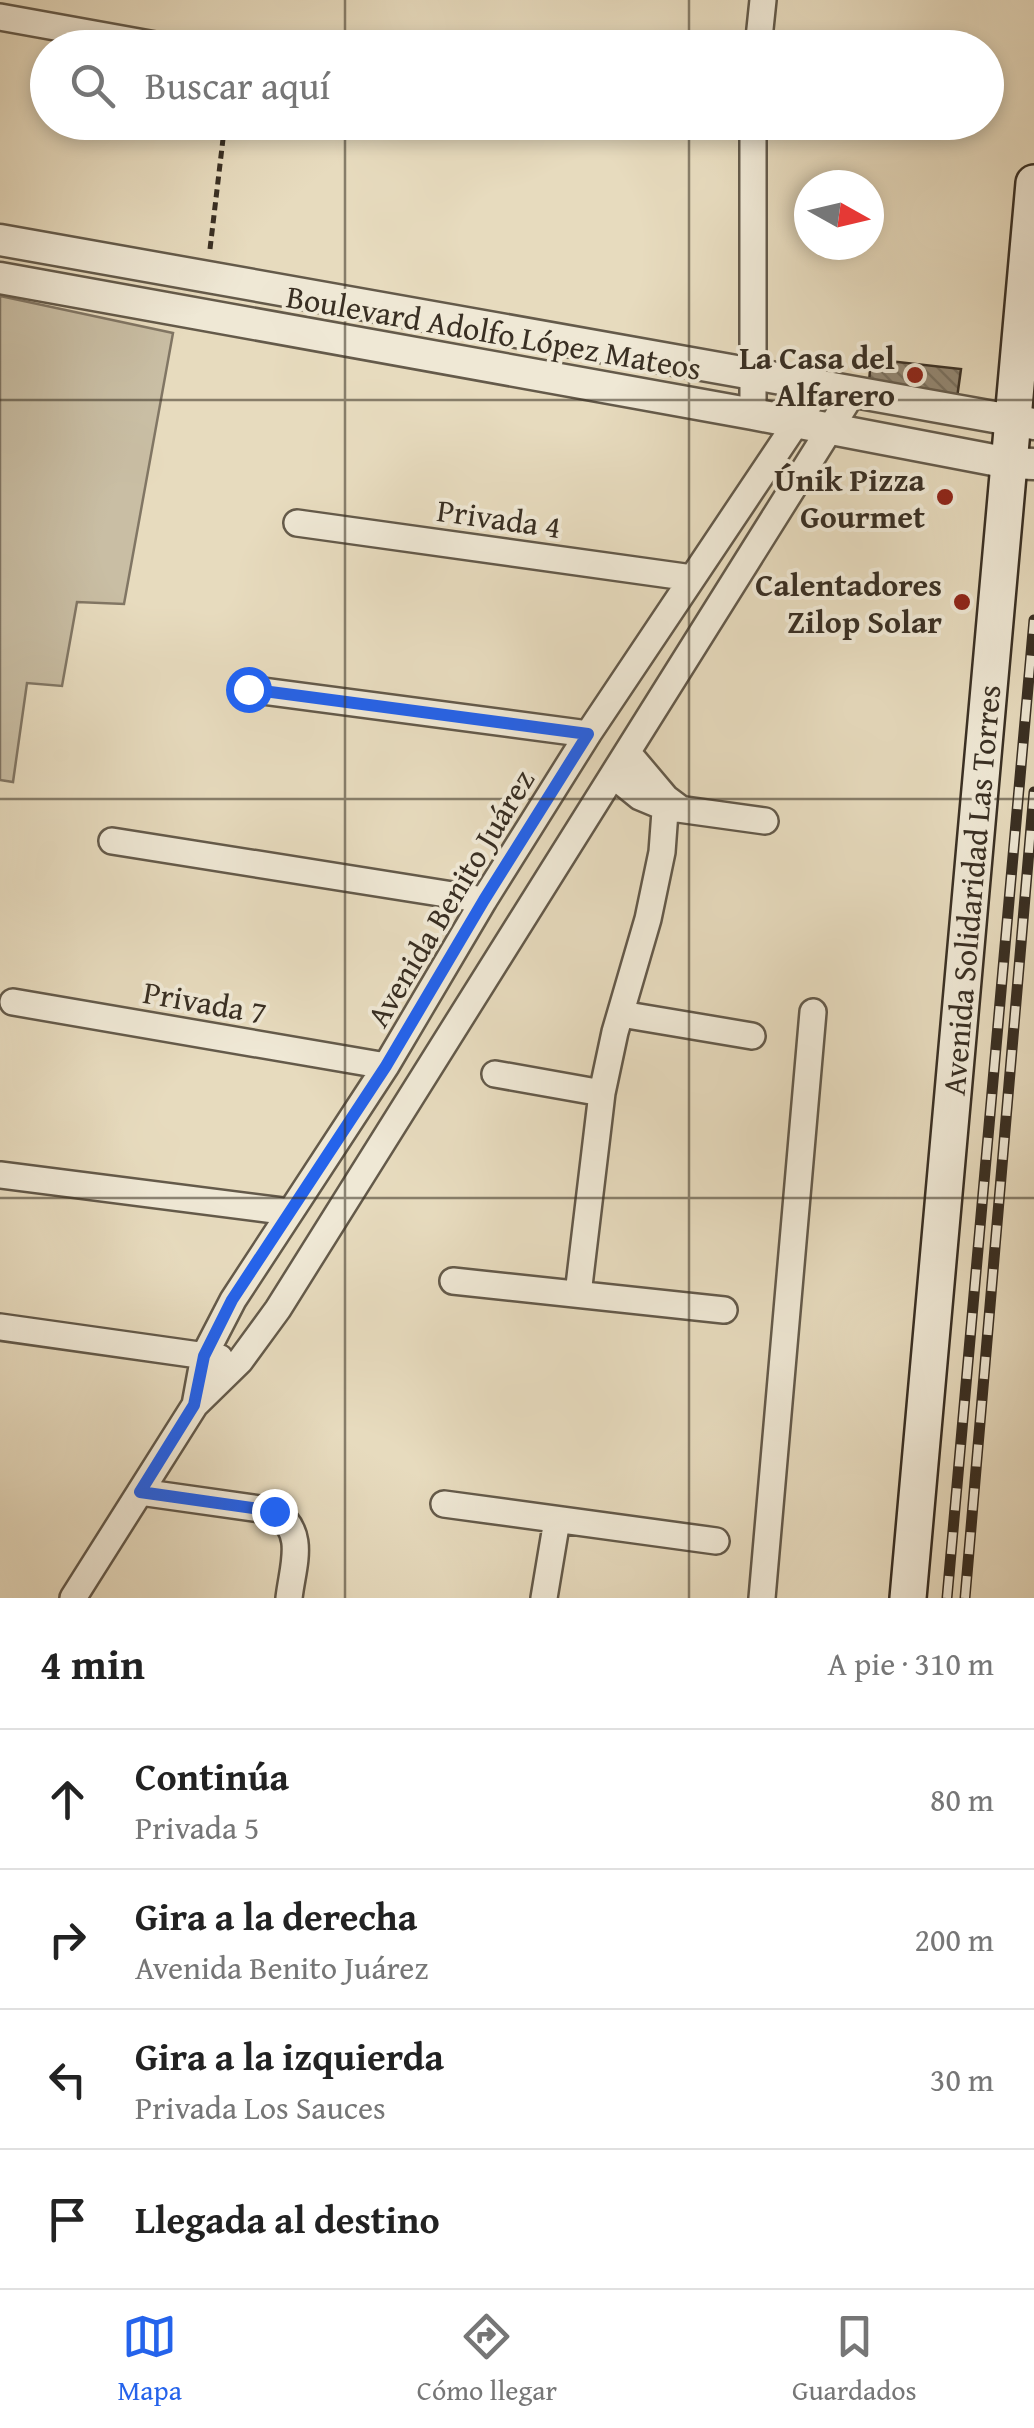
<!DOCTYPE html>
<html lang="es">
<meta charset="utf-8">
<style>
:root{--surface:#fff;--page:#f2f2f2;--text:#222;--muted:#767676;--line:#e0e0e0;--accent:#2563eb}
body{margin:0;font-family:"Gentium Book Plus",serif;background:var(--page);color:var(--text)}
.compass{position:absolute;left:794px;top:170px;width:90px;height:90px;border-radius:50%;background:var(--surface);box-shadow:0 5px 15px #0003;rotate:98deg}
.stop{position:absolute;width:30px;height:30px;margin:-22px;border:8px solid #2563eb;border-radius:50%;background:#fff}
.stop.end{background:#2563eb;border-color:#fff;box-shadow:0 2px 10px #0008}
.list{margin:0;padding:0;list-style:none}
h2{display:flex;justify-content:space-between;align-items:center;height:130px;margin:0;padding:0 40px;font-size:42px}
h2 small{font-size:32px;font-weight:400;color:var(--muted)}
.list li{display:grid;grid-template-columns:65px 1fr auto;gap:30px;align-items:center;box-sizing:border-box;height:140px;padding:0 40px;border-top:2px solid var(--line)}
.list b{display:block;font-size:38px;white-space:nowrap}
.list p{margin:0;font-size:32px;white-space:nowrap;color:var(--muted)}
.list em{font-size:32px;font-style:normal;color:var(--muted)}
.icon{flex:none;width:55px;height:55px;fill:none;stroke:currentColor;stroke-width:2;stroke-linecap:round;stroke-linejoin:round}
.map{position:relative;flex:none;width:1034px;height:1598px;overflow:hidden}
.search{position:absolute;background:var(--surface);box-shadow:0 5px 15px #0003;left:30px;right:30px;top:30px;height:110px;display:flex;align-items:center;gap:25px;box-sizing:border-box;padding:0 35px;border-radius:55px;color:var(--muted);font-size:38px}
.sheet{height:690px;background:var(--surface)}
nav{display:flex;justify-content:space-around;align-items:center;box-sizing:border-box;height:140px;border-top:2px solid var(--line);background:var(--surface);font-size:28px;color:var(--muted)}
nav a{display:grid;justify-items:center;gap:5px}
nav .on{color:var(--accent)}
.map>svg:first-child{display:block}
.green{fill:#c9bea4;stroke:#817664;stroke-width:2.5}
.building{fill:url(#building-back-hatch);stroke:#392f23;stroke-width:2.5}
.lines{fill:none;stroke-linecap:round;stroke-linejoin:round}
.minor-casing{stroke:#645a4a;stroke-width:30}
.tertiary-casing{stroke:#645a4a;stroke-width:35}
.secondary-casing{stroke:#392f23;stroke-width:40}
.path{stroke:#392f23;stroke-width:5;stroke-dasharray:8 5;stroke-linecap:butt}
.minor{stroke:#efe8d5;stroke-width:25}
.tertiary{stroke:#efe8d5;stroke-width:30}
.secondary{stroke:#efe8d5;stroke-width:35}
.rail-casing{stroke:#392f23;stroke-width:11}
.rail{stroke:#efe8d5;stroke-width:8;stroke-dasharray:22;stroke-linecap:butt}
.route{stroke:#2563eb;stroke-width:12}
.grid{fill:none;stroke:#392f23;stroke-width:2.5;stroke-opacity:0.55}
.poi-dot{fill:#8f2418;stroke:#efe8d5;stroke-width:4}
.labels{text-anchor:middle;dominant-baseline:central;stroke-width:8;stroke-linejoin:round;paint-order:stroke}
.street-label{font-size:32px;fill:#392f23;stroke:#efe8d5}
.poi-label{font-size:32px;font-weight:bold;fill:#392f23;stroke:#efe8d5;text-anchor:end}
</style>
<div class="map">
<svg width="1034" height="1598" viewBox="0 0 1034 1598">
<defs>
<pattern id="building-back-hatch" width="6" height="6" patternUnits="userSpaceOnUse" patternTransform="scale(2.5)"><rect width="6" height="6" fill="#938874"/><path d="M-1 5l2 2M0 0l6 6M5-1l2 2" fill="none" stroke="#79705f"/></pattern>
</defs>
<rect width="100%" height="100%" fill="#e7dbbe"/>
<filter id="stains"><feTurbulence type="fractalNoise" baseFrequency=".002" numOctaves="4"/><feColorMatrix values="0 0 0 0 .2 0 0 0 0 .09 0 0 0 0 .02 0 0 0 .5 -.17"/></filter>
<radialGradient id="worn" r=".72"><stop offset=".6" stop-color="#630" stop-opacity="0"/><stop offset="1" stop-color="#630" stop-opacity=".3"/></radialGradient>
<path class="green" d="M0,296L173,333L124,604L77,602L62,686L27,683L13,782L0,780Z"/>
<path class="building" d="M871,359L961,369L957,398L869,382Z"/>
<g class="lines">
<g class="minor-casing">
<path id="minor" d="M0,17L172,48
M758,48L763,0
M753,414V122
M297,523L692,578
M248,689L588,734
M628,753L666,798L678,807
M614,776L640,797L664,807L765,821
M112,841L484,900
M13,1002L386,1066
M621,1014L752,1036
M495,1074L602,1093
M0,1175L290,1212
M453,1281L724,1310
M578,1294L602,1093L615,1032L648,919L662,852L666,798
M0,1327L220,1358
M195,1405L204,1356L233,1300L386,1066L484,900L588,734L821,386
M140,1492L274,1511C307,1532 293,1564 289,1598
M444,1504L716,1541
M73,1598L195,1405L240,1361L278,1309L853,392
M544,1598L557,1520
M762,1598L813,1012"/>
</g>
<g class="tertiary-casing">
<path id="tertiary" d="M0,240L1034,424
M0,278L753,414L1009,463L1034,464"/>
</g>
<g class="secondary-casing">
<path id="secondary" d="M908,1598L1034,183"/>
</g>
<path class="path" d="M210,249L225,122"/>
<use href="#minor" class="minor"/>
<use href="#tertiary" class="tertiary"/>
<use href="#secondary" class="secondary"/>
<g class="rail-casing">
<path id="rail" d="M947,1598L1034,620
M965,1598L1034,792"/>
</g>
<use href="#rail" class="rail"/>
</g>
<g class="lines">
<path class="route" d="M248,689L588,734L484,900L386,1066L232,1300L204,1356L194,1405L140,1492L274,1511"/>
</g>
<path class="grid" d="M345,0V48M689,0V48M345,122V1598M689,122V1598M0,400H1034M0,799H1034M0,1198H1034"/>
<g class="poi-dot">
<circle cx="915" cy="375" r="10"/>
<circle cx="945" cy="497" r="10"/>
<circle cx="962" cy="602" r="10"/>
</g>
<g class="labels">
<g class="street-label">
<text transform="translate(494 332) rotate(10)">Boulevard Adolfo López Mateos</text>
<text transform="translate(499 518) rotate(8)">Privada 4</text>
<text transform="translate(971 890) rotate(-85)">Avenida Solidaridad Las Torres</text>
<text transform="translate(450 898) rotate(-59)">Avenida Benito Juárez</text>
<text transform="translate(205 1002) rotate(10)">Privada 7</text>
</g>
<g class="poi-label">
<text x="895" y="357">La Casa del<tspan x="895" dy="37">Alfarero</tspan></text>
<text x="925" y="479">Únik Pizza<tspan x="925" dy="37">Gourmet</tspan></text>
<text x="942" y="584">Calentadores<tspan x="942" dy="37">Zilop Solar</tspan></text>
</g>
</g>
<rect width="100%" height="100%" filter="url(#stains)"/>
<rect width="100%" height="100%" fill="url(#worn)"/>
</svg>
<svg class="compass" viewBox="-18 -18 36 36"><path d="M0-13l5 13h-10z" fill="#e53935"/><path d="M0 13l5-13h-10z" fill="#767676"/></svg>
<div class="stop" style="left:248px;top:689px"></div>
<div class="stop end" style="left:274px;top:1511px"></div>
<div class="search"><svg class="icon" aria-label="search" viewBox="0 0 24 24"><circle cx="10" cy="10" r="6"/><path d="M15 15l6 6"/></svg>Buscar aquí</div>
</div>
<section class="sheet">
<h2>4 min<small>A pie · 310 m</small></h2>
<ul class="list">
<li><svg class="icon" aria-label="ahead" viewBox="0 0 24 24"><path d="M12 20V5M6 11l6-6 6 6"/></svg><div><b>Continúa</b><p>Privada 5</p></div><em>80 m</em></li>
<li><svg class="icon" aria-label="right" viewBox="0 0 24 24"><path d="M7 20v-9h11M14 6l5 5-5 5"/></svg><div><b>Gira a la derecha</b><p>Avenida Benito Juárez</p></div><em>200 m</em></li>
<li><svg class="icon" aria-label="left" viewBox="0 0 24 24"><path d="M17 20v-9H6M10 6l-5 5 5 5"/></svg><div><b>Gira a la izquierda</b><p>Privada Los Sauces</p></div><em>30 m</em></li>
<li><svg class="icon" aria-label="arrive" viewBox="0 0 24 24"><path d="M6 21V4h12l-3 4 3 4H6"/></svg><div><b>Llegada al destino</b></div></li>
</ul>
</section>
<nav>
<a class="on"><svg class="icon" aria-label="map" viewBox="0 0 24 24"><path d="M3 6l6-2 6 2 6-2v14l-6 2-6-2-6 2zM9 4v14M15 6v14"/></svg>Mapa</a>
<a><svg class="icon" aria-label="directions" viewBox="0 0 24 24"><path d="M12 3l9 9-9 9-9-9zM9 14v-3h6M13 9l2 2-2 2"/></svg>Cómo llegar</a>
<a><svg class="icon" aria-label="saved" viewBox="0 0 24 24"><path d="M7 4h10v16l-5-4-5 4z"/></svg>Guardados</a>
</nav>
